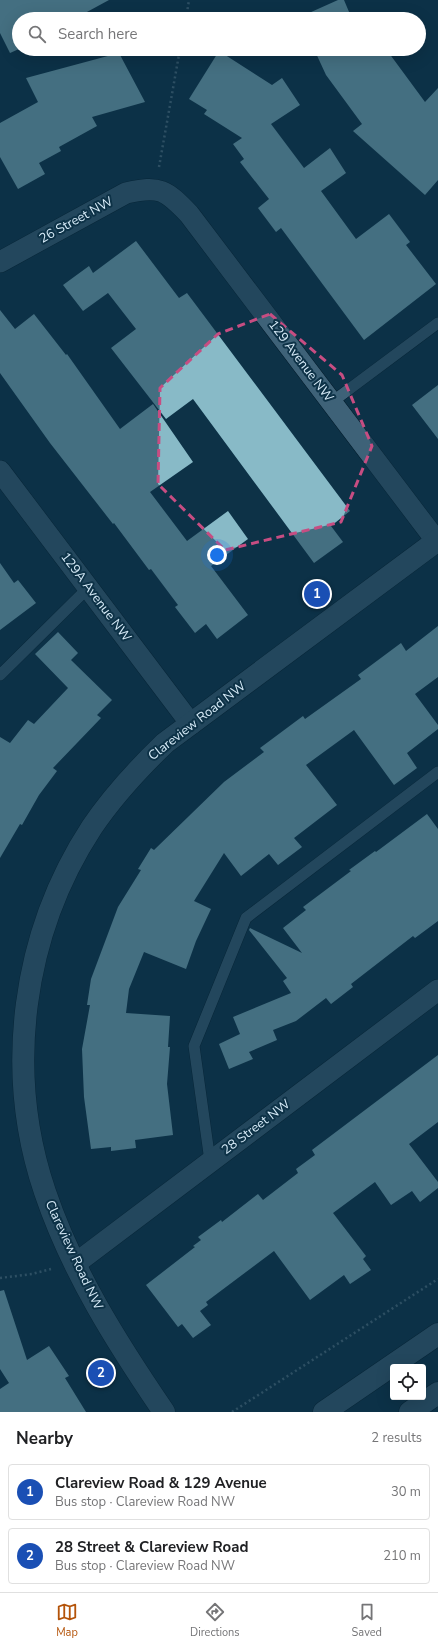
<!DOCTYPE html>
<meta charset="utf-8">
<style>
:root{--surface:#fff;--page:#f2f2f2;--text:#202124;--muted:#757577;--line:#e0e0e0;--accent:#b45309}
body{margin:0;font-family:"Nunito Sans",sans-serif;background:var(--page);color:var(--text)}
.controls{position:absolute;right:12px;bottom:12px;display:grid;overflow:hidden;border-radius:4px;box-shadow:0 4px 16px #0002}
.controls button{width:36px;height:36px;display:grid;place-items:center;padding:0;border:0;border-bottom:1px solid var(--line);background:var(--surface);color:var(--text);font:20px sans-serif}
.you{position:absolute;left:217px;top:555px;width:14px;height:14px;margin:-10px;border:3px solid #fff;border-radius:50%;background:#1a73e8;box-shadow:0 0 0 6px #1a73e833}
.badge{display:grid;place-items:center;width:26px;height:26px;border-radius:50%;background:var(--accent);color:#fff;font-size:13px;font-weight:700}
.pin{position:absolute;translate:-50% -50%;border:2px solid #fff;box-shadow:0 1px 4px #0006}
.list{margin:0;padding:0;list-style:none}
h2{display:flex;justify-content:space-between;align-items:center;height:52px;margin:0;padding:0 16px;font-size:17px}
h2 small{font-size:13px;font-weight:400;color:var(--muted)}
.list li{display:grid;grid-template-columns:26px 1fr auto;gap:12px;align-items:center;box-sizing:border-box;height:56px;margin:0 8px 8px;padding:0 8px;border:1px solid var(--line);border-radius:4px}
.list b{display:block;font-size:15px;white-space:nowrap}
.list p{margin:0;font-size:13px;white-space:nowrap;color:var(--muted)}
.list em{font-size:13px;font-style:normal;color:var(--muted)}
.icon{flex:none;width:22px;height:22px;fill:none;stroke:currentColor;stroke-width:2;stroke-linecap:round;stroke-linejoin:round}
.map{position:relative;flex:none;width:438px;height:1412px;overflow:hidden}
.search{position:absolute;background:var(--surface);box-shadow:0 4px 16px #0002;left:12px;right:12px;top:12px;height:44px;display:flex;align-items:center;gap:10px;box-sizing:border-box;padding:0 14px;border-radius:22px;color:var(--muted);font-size:15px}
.sheet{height:180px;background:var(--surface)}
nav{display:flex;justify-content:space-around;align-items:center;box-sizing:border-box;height:56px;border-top:1px solid var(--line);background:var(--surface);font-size:11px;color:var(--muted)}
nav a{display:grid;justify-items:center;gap:2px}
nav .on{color:var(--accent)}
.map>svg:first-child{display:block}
.building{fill:#88bac7}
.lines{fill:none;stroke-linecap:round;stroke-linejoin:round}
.lane-casing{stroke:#001928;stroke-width:12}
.street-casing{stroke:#001928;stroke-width:22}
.secondary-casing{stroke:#001928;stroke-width:23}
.path{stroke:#557486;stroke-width:2.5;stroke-dasharray:2 3;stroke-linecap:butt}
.lane{stroke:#3e6278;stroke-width:11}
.street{stroke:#3e6278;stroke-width:21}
.secondary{stroke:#3e6278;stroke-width:22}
.marked{fill:none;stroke:#c74d82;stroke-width:3;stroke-dasharray:8 5;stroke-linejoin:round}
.labels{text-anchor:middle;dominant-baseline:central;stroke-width:4;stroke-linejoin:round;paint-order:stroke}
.street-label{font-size:13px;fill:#d7ebf8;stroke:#0d3247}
</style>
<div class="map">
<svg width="438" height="1412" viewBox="0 0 438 1412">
<rect width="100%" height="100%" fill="#0d3247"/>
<path class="building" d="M0,0H109L74,19H19V49L10,53L0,33Z
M338,0H344L352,19H301L300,17Z
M314,49H386L425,102L438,88V180L425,195L353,131L362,124L326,75Z
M219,51L272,85L282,78L300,105L271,124L304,168L330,148L346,173L321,191L356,239L389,214L410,242L406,245L436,284L364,340L281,228L276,232L258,208L269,199L240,162L244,159L233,144L242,138L204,114L207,110L189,99Z
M119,53L145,102L92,117L97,126L59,147L61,151L39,163L45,174L18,189L0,157V123L38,102L26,78Z
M136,241L179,298L187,293L350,511L331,526L343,542L314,563L193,399L166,419L111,348L136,329L108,293L83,311L63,285L89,266L93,273Z
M0,310L15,329L34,314L66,355L67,354L120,429L153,404L193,462L150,492L187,541L228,511L248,539L211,566L248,615L217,639L206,624L195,633L175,607L178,605L151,569L149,570L114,523L113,524L50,443L0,373Z
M438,385V439L412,405Z
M0,563L14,583L18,580L36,603L0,630Z
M438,626V677L415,694L438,725V729L407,753L417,768L394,785L354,730L306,765L337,805L294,838L302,847L278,865L269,854L241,876L224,853L194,901L211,909L196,941L186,969L144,952L129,989L126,1013L170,1016L168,1047H170L167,1084L173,1135L135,1140L136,1148L111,1151V1147L91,1149L84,1097L82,1049L90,1005H87L91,979L118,907L141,870L138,869L151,848L154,850L224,782L264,752L260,748L303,716L305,719L361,679L358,675L401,643L406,651Z
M58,632L78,653L71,660L112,700L97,715L101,718L53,768L57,771L39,795L22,825L20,824L0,858V737L10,743L28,720L34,724L68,688L35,654Z
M427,814L438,829V921L415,938L413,936L351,984L353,987L331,1004L326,998L296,1021L273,1030L277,1040L249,1052L253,1059L229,1069L219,1044L240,1034L233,1017L291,993L283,981L287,978L249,930L250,928L302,953L283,928L306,910L303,907L351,871L349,870L375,851L376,852Z
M438,1055V1122L409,1144L438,1182V1188L420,1202L412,1191L391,1205L375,1182L333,1213L366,1256L363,1259L371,1270L350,1284L344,1275L310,1300L274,1251L206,1302L208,1305L200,1311L211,1325L193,1338L182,1324L178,1327L146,1285L195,1247L193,1246L201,1240L198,1237L221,1220L222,1222L258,1194L263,1200L298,1173L296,1169L315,1155L312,1150Z
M4,1290L27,1360L49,1346L69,1376L65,1378L86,1412H0V1389L9,1383L0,1369V1291Z"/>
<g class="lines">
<g class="lane-casing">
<path id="lane" d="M332,402L438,323
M0,675L88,588
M210,1161L194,1046L246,918L438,772"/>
</g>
<g class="street-casing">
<path id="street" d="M0,262L126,193C160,185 166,190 189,214L438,543
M0,471L191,724
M75,1264L438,990"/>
</g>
<g class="secondary-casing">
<path id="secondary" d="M164,1412C117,1343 72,1272 45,1192C4,1071 22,934 92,827C113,796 138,769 165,743L438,540
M324,1412L438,1334
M410,1412L438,1393"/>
</g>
<path class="path" d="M186,19L189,0
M159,167L180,49
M0,1278L32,1274L51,1269
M232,1412L438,1279"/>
<use href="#lane" class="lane"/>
<use href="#street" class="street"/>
<use href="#secondary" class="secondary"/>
</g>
<path d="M0 0H438V1412H0ZM270,314L342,375L372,446L341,522L225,550L158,484L160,388L218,334Z" fill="#0d3247" fill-opacity=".55" fill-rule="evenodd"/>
<path class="marked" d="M270,314L342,375L372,446L341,522L225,550L158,484L160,388L218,334Z"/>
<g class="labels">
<g class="street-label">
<text transform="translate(76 220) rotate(-29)">26 Street NW</text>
<text transform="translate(301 361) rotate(53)">129 Avenue NW</text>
<text transform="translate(96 597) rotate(53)">129A Avenue NW</text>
<text transform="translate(197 721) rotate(-38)">Clareview Road NW</text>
<text transform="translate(256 1127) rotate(-37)">28 Street NW</text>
<text transform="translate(74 1255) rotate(65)">Clareview Road NW</text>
</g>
</g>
</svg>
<div class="controls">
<button><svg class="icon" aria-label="locate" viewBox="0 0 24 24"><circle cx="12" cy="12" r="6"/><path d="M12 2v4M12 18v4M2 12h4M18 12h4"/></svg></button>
</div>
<div class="you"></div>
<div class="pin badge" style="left:317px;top:594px;background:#1a4fb4">1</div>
<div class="pin badge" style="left:101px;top:1373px;background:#1a4fb4">2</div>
<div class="search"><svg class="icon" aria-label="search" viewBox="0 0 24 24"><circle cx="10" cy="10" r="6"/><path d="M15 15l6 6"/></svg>Search here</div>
</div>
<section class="sheet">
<h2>Nearby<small>2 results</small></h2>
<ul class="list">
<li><span class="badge" style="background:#1a4fb4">1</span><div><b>Clareview Road &amp; 129 Avenue</b><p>Bus stop · Clareview Road NW</p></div><em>30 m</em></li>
<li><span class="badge" style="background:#1a4fb4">2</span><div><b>28 Street &amp; Clareview Road</b><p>Bus stop · Clareview Road NW</p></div><em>210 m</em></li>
</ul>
</section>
<nav>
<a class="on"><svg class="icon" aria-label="map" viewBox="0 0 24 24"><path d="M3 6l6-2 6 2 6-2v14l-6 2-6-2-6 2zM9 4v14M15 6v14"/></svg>Map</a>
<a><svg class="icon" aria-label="directions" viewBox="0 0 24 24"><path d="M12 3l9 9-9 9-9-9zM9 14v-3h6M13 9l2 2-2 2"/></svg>Directions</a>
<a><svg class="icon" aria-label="saved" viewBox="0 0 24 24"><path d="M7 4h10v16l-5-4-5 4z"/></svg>Saved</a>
</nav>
